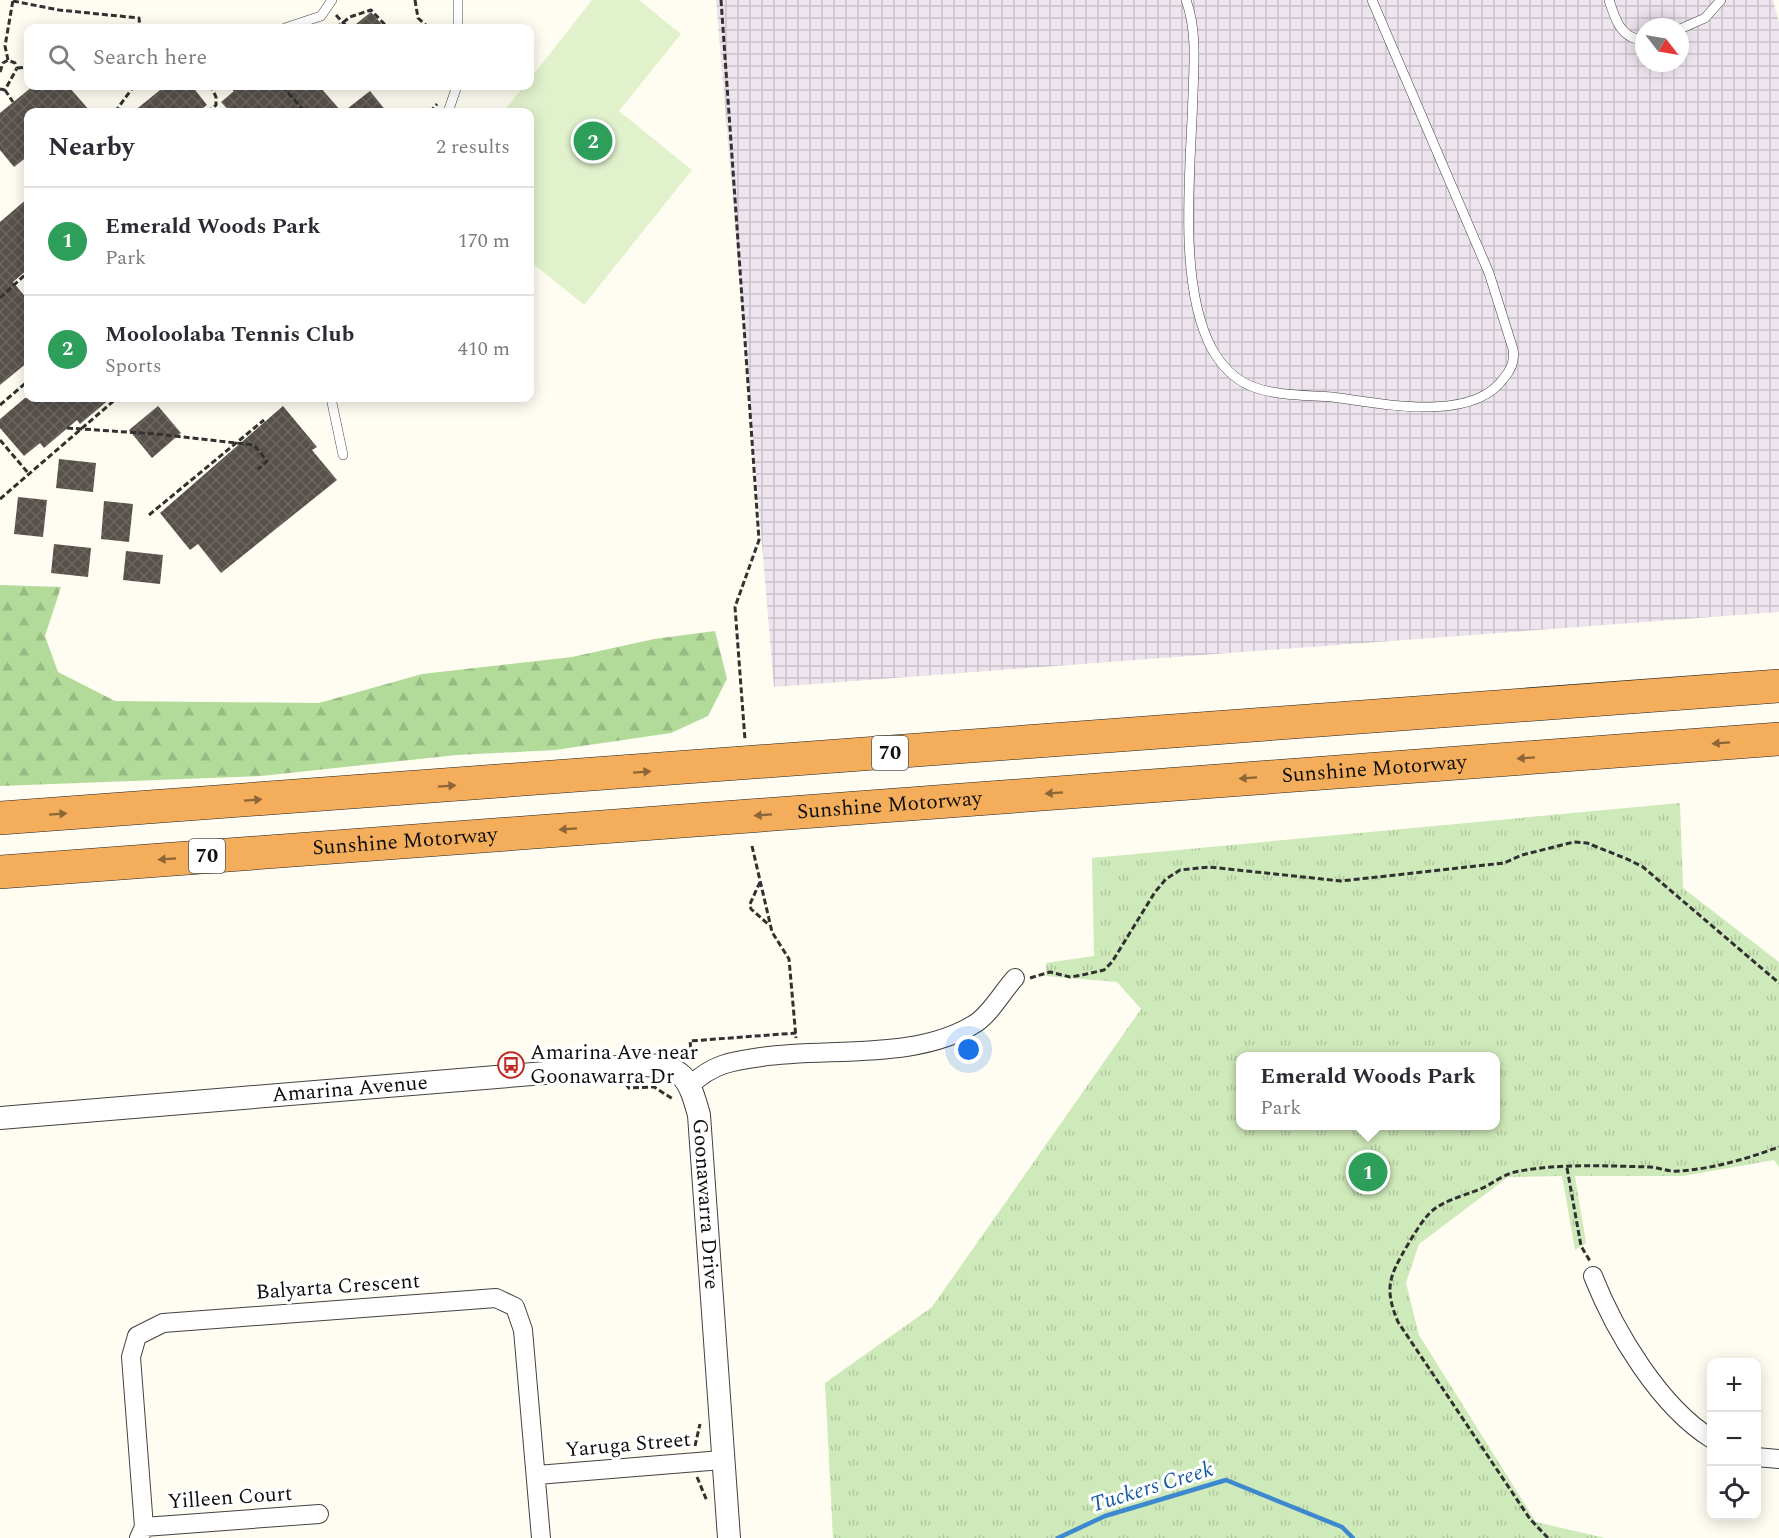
<!DOCTYPE html>
<meta charset="utf-8">
<style>
:root{--surface:#fff;--page:#f2f2f3;--text:#2b2b33;--muted:#7c7c81;--line:#e1e1e2;--accent:#ea580c}
body{margin:0;font-family:Spectral,serif;background:var(--page);color:var(--text)}
.controls{position:absolute;right:18px;bottom:18px;display:grid;overflow:hidden;border-radius:12px;box-shadow:0 3px 15px #0003}
.controls button{width:54px;height:54px;display:grid;place-items:center;padding:0;border:0;border-bottom:2px solid var(--line);background:var(--surface);color:var(--text);font:30px sans-serif}
.compass{position:absolute;left:1635px;top:18px;width:54px;height:54px;border-radius:50%;background:var(--surface);box-shadow:0 3px 15px #0003;rotate:121deg}
.you{position:absolute;left:969px;top:1050px;width:21px;height:21px;margin:-15px;border:4px solid #fff;border-radius:50%;background:#1a73e8;box-shadow:0 0 0 9px #1a73e833}
.badge{display:grid;place-items:center;width:39px;height:39px;border-radius:50%;background:var(--accent);color:#fff;font-size:20px;font-weight:700}
.pin{position:absolute;translate:-50% -50%;border:3px solid #fff;box-shadow:0 2px 6px #0006}
.popup{position:absolute;left:1236px;top:1052px;width:264px;height:78px;box-sizing:border-box;display:grid;place-content:center;border-radius:12px;background:var(--surface);filter:drop-shadow(0 2px 4px #0005);font-size:20px;white-space:nowrap;color:var(--muted)}
.popup b{font-size:22px;color:var(--text)}
.popup::after{content:'';position:absolute;left:50%;top:100%;margin-left:-12px;border:12px solid transparent;border-top-color:var(--surface)}
.list{margin:0;padding:0;list-style:none}
h2{display:flex;justify-content:space-between;align-items:center;height:78px;margin:0;padding:0 24px;font-size:26px}
h2 small{font-size:20px;font-weight:400;color:var(--muted)}
.list li{display:grid;grid-template-columns:39px 1fr auto;gap:18px;align-items:center;box-sizing:border-box;height:108px;padding:0 24px;border-top:2px solid var(--line)}
.list b{display:block;font-size:22px;white-space:nowrap}
.list p{margin:0;font-size:20px;white-space:nowrap;color:var(--muted)}
.list em{font-size:20px;font-style:normal;color:var(--muted)}
.icon{flex:none;width:33px;height:33px;fill:none;stroke:currentColor;stroke-width:2;stroke-linecap:round;stroke-linejoin:round}
.map{position:relative;flex:none;width:1779px;height:1538px;overflow:hidden}
.search{position:absolute;background:var(--surface);box-shadow:0 3px 15px #0003;left:24px;top:24px;width:510px;height:66px;display:flex;align-items:center;gap:15px;box-sizing:border-box;padding:0 21px;border-radius:12px;color:var(--muted);font-size:22px}
.panel{position:absolute;background:var(--surface);box-shadow:0 3px 15px #0003;left:24px;top:108px;width:510px;height:294px;border-radius:12px}
.map>svg:first-child{display:block}
.industrial{fill:url(#industrial-grid);fill-rule:evenodd}
.grass{fill:url(#grass-tufts);fill-rule:evenodd}
.forest{fill:url(#forest-firs)}
.pitch{fill:#e1f1cc}
.lines{fill:none;stroke-linecap:round;stroke-linejoin:round}
.stream{stroke:#3d88ce;stroke-width:4.5}
.building{fill:url(#building-cross-hatch)}
.service-casing{stroke:#424242;stroke-width:10}
.minor-casing{stroke:#424242;stroke-width:20}
.tertiary-casing{stroke:#424242;stroke-width:24}
.motorway-casing{stroke:#202020;stroke-width:34}
.path{stroke:#313131;stroke-width:3;stroke-dasharray:6 3;stroke-linecap:butt}
.service{stroke:#fff;stroke-width:9}
.minor{stroke:#fff;stroke-width:18}
.tertiary{stroke:#fff;stroke-width:22}
.motorway{stroke:#f4ad5a;stroke-width:33}
.oneway{fill:#8d6638}
.labels{text-anchor:middle;dominant-baseline:central;stroke-width:6;stroke-linejoin:round;paint-order:stroke}
.shield{fill:#fff;stroke:#575757;stroke-width:1.5}
.shield-label{font-size:20px;font-weight:bold;fill:#0f0f0f}
.street-label{font-size:21px;fill:#0f0f0f;stroke:#fff}
.poi-label{font-size:21px;fill:#0f0f0f;stroke:#fff;text-anchor:start}
.water-label{font-size:22px;font-style:italic;fill:#175aa3;stroke:#fff}
</style>
<div class="map">
<svg width="1779" height="1538" viewBox="0 0 1779 1538">
<defs>
<pattern id="industrial-grid" width="8" height="8" patternUnits="userSpaceOnUse" patternTransform="scale(1.5)"><rect width="8" height="8" fill="#ede4ee"/><path d="M0 4h8M4 0v8" fill="none" stroke="#cac2cb"/></pattern>
<pattern id="grass-tufts" width="24" height="20" patternUnits="userSpaceOnUse" patternTransform="scale(1.5)"><rect width="24" height="20" fill="#cfeaba"/><path d="M3 7l-1-3M5 7V3M7 7l1-3M15 17l-1-3M17 17v-4M19 17l1-3" fill="none" stroke="#b1c89f"/></pattern>
<pattern id="forest-firs" width="22" height="20" patternUnits="userSpaceOnUse" patternTransform="scale(1.5)"><rect width="22" height="20" fill="#b2db9a"/><path d="M5 1l3.5 6h-7zM16 11l3.5 6h-7z" fill="#98bb84"/></pattern>
<pattern id="building-cross-hatch" width="8" height="8" patternUnits="userSpaceOnUse" patternTransform="scale(1.5)"><rect width="8" height="8" fill="#58514b"/><path d="M0 0l8 8M0 8l8-8" fill="none" stroke="#6b6561"/></pattern>
</defs>
<rect width="100%" height="100%" fill="#fffdf1"/>
<path class="industrial" d="M716,0H1773L1779,23V612L774,687ZM1644,27H1680V63H1644Z"/>
<path class="grass" d="M1680,803L1683,888L1779,962V1167L1774,1160L1683,1176H1575L1586,1243L1575,1250L1562,1176L1508,1177L1419,1244L1406,1283L1419,1335L1536,1522L1605,1538H833L825,1383L932,1307L1141,1009L1117,982L1046,976V963L1094,956L1092,858ZM1240,1056H1496V1126H1240Z"/>
<path class="forest" d="M0,585L61,587L45,636L58,672L115,701L319,703L422,674L572,657L654,639L715,631L727,679L708,716L671,733L555,750L457,755L261,776L0,786Z"/>
<path class="pitch" d="M592,0H639L681,34L619,111L692,170L584,305L530,261V112H503L524,86H530V79Z"/>
<g class="lines">
<path class="stream" d="M1058,1538L1105,1516L1226,1480L1342,1527L1353,1538"/>
</g>
<path class="building" d="M371,12L385,28H351Z
M33,86H68L91,112H28V156L14,167L0,150V113Z
M165,86H192L207,105L198,112H133Z
M240,86H319L342,112H230L221,102Z
M370,91L387,112H343Z
M28,198V269L13,282L28,300V362L0,385V222Z
M25,398H111L80,424L77,420L44,448L40,443L24,456L0,428V419Z
M158,406L181,433L152,458L129,430Z
M283,406L317,447L312,450L337,480L221,573L198,544L190,550L160,513Z
M59,459L96,463L93,492L56,488Z
M18,497L47,500L43,537L14,534Z
M104,501L133,504L129,542L101,539Z
M54,544L91,548L88,577L51,573Z
M126,551L163,555L160,584L123,580Z"/>
<g class="lines">
<g class="service-casing">
<path id="service" d="M1186,0C1197,30 1194,63 1193,94C1191,168 1177,284 1212,349C1221,365 1234,379 1251,386C1275,396 1306,395 1332,397C1379,403 1472,424 1504,378C1511,370 1515,360 1513,349L1489,273L1372,0
M1609,0C1615,19 1621,39 1644,40
M285,28L321,16L332,0
M458,28V0
M1680,29L1705,18L1721,0
M448,112L457,86
M331,398L343,455"/>
</g>
<g class="minor-casing">
<path id="minor" d="M691,1085C712,1064 732,1061 761,1057C829,1047 917,1061 976,1023C991,1013 1003,991 1015,978
M1593,1276C1615,1332 1660,1407 1712,1439
M1756,1457L1779,1459
M537,1475L722,1460
M144,1527L319,1514
M139,1538L144,1527L131,1357L137,1336L163,1323L496,1298L515,1307L523,1330L541,1538"/>
</g>
<g class="tertiary-casing">
<g id="tertiary">
<path id="s1" d="M0,1118L642,1065C684,1065 689,1079 699,1115L729,1538"/>
</g>
</g>
<g class="motorway-casing">
<g id="motorway">
<path d="M0,818L1779,686"/>
<path id="s2" d="M0,872L1779,739"/>
</g>
</g>
<path class="path" d="M415,0L418,18L429,28
M721,0L759,540L735,607L745,740
M13,1L59,10L139,18L140,28
M336,15L348,28
M336,28L350,17L371,10L388,28
M8,60L5,46L13,0
M17,68L28,67
M0,72L3,63L8,60L15,63L17,68
M282,86L305,112
M0,89L5,90L17,68
M5,90L13,102
M233,90L238,86
M115,112L134,86
M207,112L216,105V97L211,86
M430,112L437,104
M0,298L28,272
M0,405L28,381
M67,428L156,434L254,445L267,461L258,469
M0,440L29,474
M0,499L117,398
M149,515L264,420
M752,846L772,932L789,959L796,1038
M760,882L750,904L751,909L769,925
M1030,978L1050,972L1070,977L1082,975L1104,970L1112,962L1155,892L1166,879L1180,870L1209,867L1341,881L1504,863L1522,855L1574,842L1587,843L1627,859L1643,867L1779,983
M687,1056L691,1049L690,1041L796,1033
M626,1084L629,1088L654,1087L673,1099
M1567,1168L1581,1246L1590,1261
M695,1446L700,1424
M697,1477L707,1501
M1548,1538L1530,1519L1398,1322C1384,1288 1389,1277 1407,1246C1432,1204 1434,1206 1478,1190C1491,1185 1502,1175 1515,1172C1559,1163 1607,1166 1651,1167C1660,1168 1669,1172 1678,1171C1713,1169 1746,1159 1779,1147"/>
<use href="#service" class="service"/>
<use href="#minor" class="minor"/>
<use href="#tertiary" class="tertiary"/>
<use href="#motorway" class="motorway"/>
</g>
<defs><path id="oneway-solid" d="M-6-.8H1V-3.2L6.5 0L1 3.2V.8H-6Z" transform="scale(1.5)"/></defs>
<g class="oneway">
<use href="#oneway-solid" transform="translate(1721 743) rotate(176)"/>
<use href="#oneway-solid" transform="translate(1526 758) rotate(176)"/>
<use href="#oneway-solid" transform="translate(642 772) rotate(-4)"/>
<use href="#oneway-solid" transform="translate(1248 778) rotate(176)"/>
<use href="#oneway-solid" transform="translate(447 786) rotate(-4)"/>
<use href="#oneway-solid" transform="translate(1054 793) rotate(176)"/>
<use href="#oneway-solid" transform="translate(253 800) rotate(-4)"/>
<use href="#oneway-solid" transform="translate(58 814) rotate(-4)"/>
<use href="#oneway-solid" transform="translate(763 815) rotate(176)"/>
<use href="#oneway-solid" transform="translate(568 829) rotate(176)"/>
<use href="#oneway-solid" transform="translate(167 859) rotate(176)"/>
</g>
<defs>
<g id="bus-ring" transform="scale(1.35)"><circle r="9.5" fill="#fff" stroke="#c12b26" stroke-width="1.5"/><path d="M-5-6H5V4H4V6H2V4H-2V6H-4V4H-5ZM-3.5-4V0h7V-4ZM-3.5 1.2v1.5H-2V1.2ZM2 1.2v1.5H3.5V1.2Z" fill="#c12b26"/></g>
</defs>
<g fill-rule="evenodd">
<use href="#bus-ring" x="511" y="1065"/>
</g>
<g class="labels">
<g class="shield">
<rect x="872" y="736" width="36" height="34" rx="4.5"/>
<rect x="189" y="839" width="36" height="34" rx="4.5"/>
</g>
<g class="shield-label">
<text x="890" y="753">70</text>
<text x="207" y="856">70</text>
</g>
<g class="street-label">
<text stroke="none"><textPath href="#s2" startOffset="1378">Sunshine Motorway</textPath></text>
<text stroke="none"><textPath href="#s2" startOffset="892">Sunshine Motorway</textPath></text>
<text stroke="none"><textPath href="#s2" startOffset="406">Sunshine Motorway</textPath></text>
<text stroke="none"><textPath href="#s1" startOffset="351">Amarina Avenue</textPath></text>
<text stroke="none"><textPath href="#s1" startOffset="819">Goonawarra Drive</textPath></text>
<text transform="translate(338 1287) rotate(-4)">Balyarta Crescent</text>
<text transform="translate(628 1445) rotate(-5)">Yaruga Street</text>
<text transform="translate(230 1498) rotate(-4)">Yilleen Court</text>
</g>
<g class="poi-label">
<text x="530" y="1053">Amarina Ave near<tspan x="530" dy="24">Goonawarra Dr</tspan></text>
</g>
<g class="water-label">
<text transform="translate(1152 1487) rotate(-17)">Tuckers Creek</text>
</g>
</g>
</svg>
<div class="controls">
<button>+</button>
<button>−</button>
<button><svg class="icon" aria-label="locate" viewBox="0 0 24 24"><circle cx="12" cy="12" r="6"/><path d="M12 2v4M12 18v4M2 12h4M18 12h4"/></svg></button>
</div>
<svg class="compass" viewBox="-18 -18 36 36"><path d="M0-13l5 13h-10z" fill="#e53935"/><path d="M0 13l5-13h-10z" fill="#7c7c81"/></svg>
<div class="you"></div>
<div class="pin badge" style="left:1368px;top:1172px;background:#2e9e5b">1</div>
<div class="popup"><b>Emerald Woods Park</b>Park</div>
<div class="pin badge" style="left:593px;top:141px;background:#2e9e5b">2</div>
<div class="search"><svg class="icon" aria-label="search" viewBox="0 0 24 24"><circle cx="10" cy="10" r="6"/><path d="M15 15l6 6"/></svg>Search here</div>
<section class="panel">
<h2>Nearby<small>2 results</small></h2>
<ul class="list">
<li><span class="badge" style="background:#2e9e5b">1</span><div><b>Emerald Woods Park</b><p>Park</p></div><em>170 m</em></li>
<li><span class="badge" style="background:#2e9e5b">2</span><div><b>Mooloolaba Tennis Club</b><p>Sports</p></div><em>410 m</em></li>
</ul>
</section>
</div>
